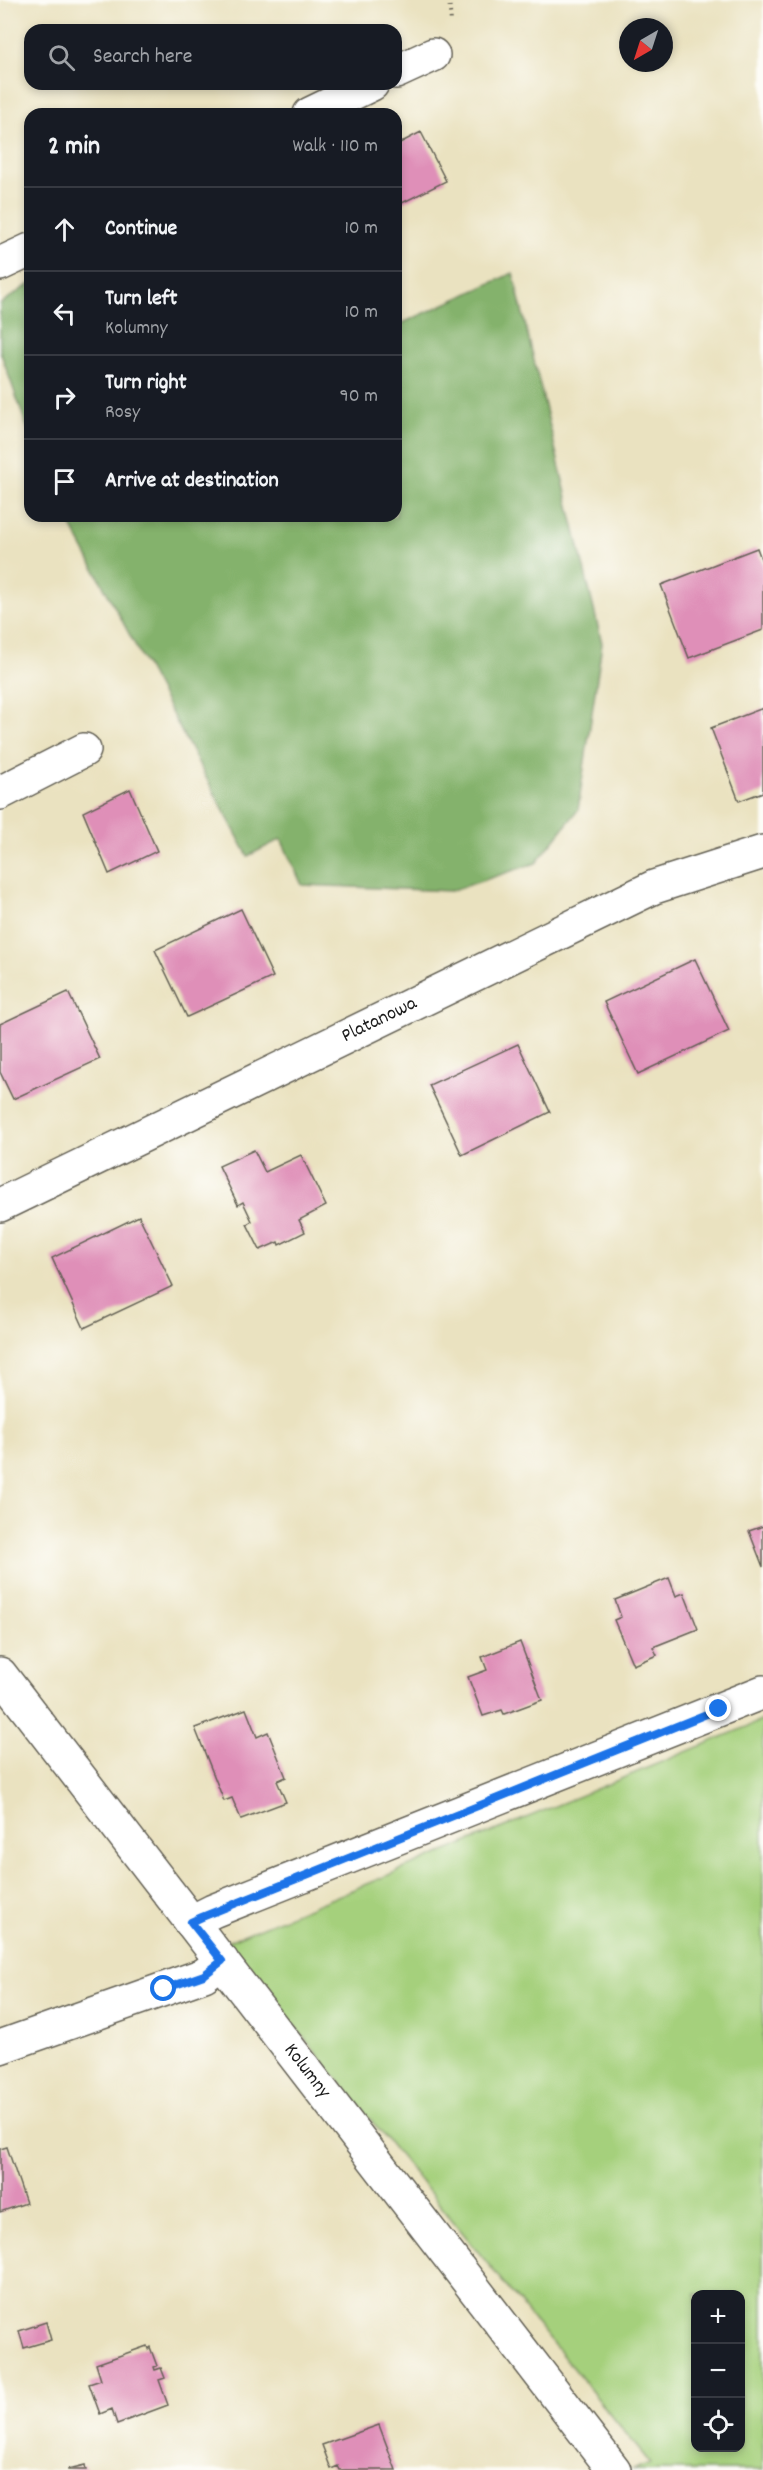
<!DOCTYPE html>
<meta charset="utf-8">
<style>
:root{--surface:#171b24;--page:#20242c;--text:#f1f3f6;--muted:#9ea1a6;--line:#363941}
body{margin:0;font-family:Dekko,sans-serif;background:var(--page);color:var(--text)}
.controls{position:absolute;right:18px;bottom:18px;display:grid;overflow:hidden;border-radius:12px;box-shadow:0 3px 9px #0003}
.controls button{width:54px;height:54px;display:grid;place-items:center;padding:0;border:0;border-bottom:2px solid var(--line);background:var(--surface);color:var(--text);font:30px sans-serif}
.compass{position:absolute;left:619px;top:18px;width:54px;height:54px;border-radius:50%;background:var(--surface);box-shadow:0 3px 9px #0003;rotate:219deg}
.stop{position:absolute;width:18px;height:18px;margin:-14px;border:4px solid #1a73e8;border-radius:50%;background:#fff}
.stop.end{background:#1a73e8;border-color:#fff;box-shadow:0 2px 6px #0008}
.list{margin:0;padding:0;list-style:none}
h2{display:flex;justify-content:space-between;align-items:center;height:78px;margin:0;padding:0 24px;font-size:26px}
h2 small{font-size:20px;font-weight:400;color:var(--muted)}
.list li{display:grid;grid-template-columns:39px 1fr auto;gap:18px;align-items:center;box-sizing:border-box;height:84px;padding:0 24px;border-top:2px solid var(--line)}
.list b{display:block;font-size:22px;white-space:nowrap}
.list p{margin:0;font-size:20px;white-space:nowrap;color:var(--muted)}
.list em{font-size:20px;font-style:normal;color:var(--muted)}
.icon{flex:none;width:33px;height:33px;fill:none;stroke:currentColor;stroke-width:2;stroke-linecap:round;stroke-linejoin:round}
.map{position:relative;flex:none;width:763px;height:2470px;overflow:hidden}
.search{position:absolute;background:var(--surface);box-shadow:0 3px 9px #0003;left:24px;top:24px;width:378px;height:66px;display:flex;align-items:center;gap:15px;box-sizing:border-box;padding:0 21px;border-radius:18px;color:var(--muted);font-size:22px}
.panel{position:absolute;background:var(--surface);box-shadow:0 3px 9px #0003;left:24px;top:108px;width:378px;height:414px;border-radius:18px}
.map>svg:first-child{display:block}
.green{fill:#a5d07c;stroke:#60764c;stroke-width:1.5;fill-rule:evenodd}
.forest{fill:#84b26c;stroke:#506744;stroke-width:1.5}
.building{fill:#df8fb8}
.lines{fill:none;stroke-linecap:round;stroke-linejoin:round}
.minor-casing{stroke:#646155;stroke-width:36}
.path{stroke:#646155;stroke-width:4;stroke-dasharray:1.5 4.5;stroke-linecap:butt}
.minor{stroke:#fff;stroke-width:33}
.route{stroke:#1a73e8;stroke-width:8}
.labels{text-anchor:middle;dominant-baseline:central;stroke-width:4.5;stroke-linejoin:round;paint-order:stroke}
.street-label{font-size:20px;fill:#1c1c1c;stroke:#fdfcf7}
</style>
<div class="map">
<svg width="763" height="2470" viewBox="0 0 763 2470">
<rect width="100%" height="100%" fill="#fdfcf7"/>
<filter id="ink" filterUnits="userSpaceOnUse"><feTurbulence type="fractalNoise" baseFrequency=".0167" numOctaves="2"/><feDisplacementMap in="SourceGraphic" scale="12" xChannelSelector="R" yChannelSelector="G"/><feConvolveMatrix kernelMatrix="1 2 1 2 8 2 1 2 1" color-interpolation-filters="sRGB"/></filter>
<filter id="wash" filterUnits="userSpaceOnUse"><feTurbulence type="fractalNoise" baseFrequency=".008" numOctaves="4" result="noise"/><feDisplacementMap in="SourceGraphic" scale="24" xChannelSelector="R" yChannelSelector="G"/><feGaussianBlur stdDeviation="1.35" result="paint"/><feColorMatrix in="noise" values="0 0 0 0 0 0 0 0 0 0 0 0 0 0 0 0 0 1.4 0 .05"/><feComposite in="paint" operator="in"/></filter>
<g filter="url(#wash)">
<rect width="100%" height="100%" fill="#eae2c0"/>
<path class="green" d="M763,1720V2470H631L650,2463L226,1942ZM696,2294H740V2448H696Z"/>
<path class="forest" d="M513,273L602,643L578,810L536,863L451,891L302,885L281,839L248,856L66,516H396V326Z
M30,284V435L0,351V304Z"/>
<g id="blocks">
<path class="building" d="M421,132L446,181L396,206V145Z
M757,548L763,564V630L689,658L661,585Z
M763,708V792L739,801L711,728Z
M130,789L157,851L109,874L83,812Z
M241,909L273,977L187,1017L155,950Z
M695,959L729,1031L638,1074L604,1002Z
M68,992L100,1059L13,1099L0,1072V1024Z
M518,1044L550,1112L462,1155L429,1085Z
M254,1150L265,1172L301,1155L326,1206L299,1220L305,1232L279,1245L278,1242L260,1250L247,1224L252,1221L243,1202L238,1205L219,1166Z
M139,1216L173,1286L84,1328L52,1258Z
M763,1526V1567L749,1531Z
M669,1578L676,1596L684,1593L698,1629L653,1647L657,1655L633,1665L614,1620L621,1617L615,1600Z
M520,1642L542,1700L504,1714L502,1710L483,1716L468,1677L487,1670L482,1657Z
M246,1709L257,1737L268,1732L286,1777L277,1781L286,1802L241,1819L232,1798L224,1801L195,1728Z
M7,2147L26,2203L0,2212V2149Z
M46,2322L51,2340L24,2348L19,2331Z
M147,2346L148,2349L150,2347L157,2366L154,2367L155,2370L161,2368L165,2378L159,2380L168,2405L117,2424L112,2409L100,2414L89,2384L101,2380L96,2364Z
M379,2425L396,2470H340L338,2466L331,2469L322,2445Z
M85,2465L86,2470H68V2469Z"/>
</g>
</g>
<g filter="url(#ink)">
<use href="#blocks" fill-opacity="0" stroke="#646155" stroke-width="1.5"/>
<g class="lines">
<g class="minor-casing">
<g id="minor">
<path d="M396,72L433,55"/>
<path d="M310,114L372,84"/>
<path d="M0,264L30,250"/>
<path d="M0,793L84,750"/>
<path id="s1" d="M0,1205L654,887L763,852"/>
<path id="s2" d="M0,1674L614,2470"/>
<path d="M191,1922L213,1911L763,1692"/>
<path d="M0,2047L204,1975L222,1961"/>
</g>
</g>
<path class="path" d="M449,0L451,22"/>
<use href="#minor" class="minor"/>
</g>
</g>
<g class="lines" filter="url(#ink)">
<path class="route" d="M164,1989L204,1975L222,1961L191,1922L202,1917L719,1709"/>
</g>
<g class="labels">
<g class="street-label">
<text stroke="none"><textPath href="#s1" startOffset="422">Platanowa</textPath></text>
<text stroke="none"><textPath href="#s2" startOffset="502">Kolumny</textPath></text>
</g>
</g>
</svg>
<div class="controls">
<button>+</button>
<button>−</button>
<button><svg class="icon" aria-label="locate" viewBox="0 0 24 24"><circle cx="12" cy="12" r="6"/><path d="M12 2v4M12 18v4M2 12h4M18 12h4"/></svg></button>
</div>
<svg class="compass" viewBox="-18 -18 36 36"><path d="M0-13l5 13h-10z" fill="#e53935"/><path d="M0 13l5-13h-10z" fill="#9ea1a6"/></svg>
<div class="stop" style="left:164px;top:1989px"></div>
<div class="stop end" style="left:719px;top:1709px"></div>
<div class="search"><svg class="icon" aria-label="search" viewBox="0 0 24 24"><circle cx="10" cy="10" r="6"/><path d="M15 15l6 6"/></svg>Search here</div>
<section class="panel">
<h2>2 min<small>Walk · 110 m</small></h2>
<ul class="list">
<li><svg class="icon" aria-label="ahead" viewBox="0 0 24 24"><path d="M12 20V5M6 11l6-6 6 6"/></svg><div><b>Continue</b></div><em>10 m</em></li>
<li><svg class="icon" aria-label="left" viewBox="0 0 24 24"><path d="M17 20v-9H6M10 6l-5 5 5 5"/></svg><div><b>Turn left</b><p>Kolumny</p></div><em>10 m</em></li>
<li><svg class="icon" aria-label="right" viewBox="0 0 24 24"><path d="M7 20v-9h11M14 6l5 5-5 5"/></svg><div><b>Turn right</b><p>Rosy</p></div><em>90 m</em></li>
<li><svg class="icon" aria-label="arrive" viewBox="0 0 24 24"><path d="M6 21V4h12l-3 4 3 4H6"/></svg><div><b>Arrive at destination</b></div></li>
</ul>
</section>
</div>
